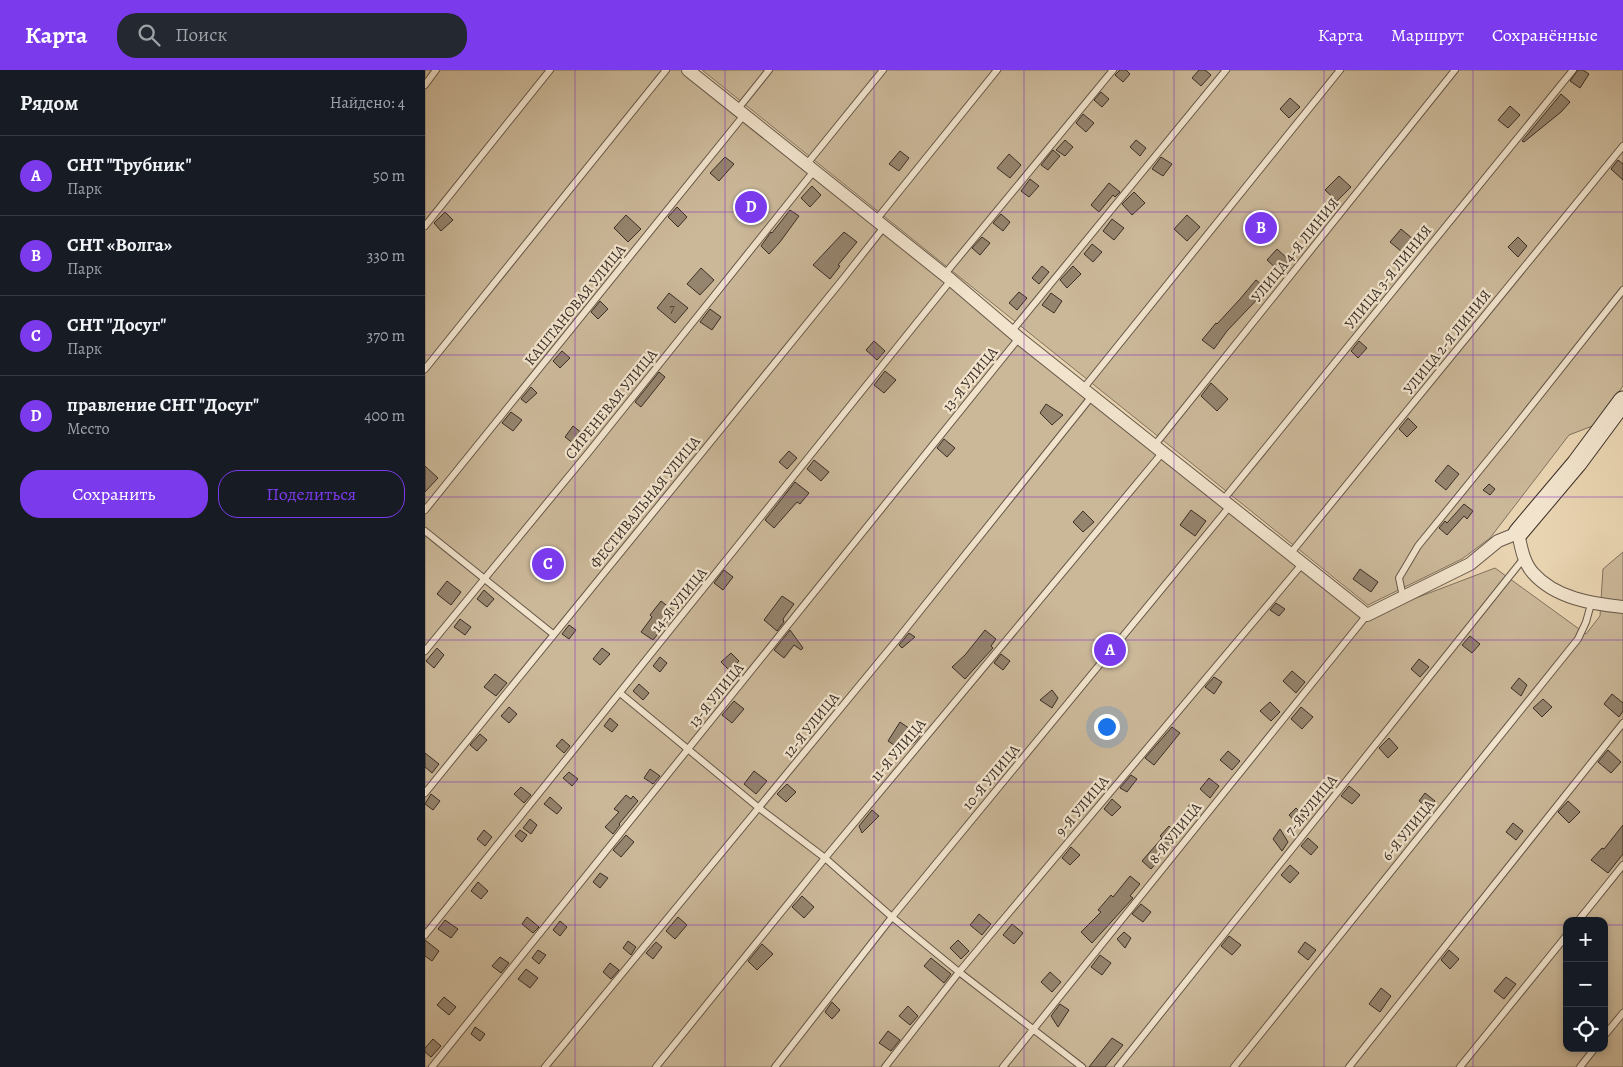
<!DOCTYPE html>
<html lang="ru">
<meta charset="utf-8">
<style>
:root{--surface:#171b24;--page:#242831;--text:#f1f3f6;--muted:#9ea1a6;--line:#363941;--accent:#7c3aed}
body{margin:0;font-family:Alegreya,serif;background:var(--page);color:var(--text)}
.controls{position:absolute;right:15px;bottom:15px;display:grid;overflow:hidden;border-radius:10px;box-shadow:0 2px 8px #0003}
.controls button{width:45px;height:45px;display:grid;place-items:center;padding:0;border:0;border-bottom:1px solid var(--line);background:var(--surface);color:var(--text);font:25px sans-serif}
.you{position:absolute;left:681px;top:656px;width:18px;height:18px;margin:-12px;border:4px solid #fff;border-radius:50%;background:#1a73e8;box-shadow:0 0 0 8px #1a73e833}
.badge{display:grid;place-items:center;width:32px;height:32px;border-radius:50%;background:var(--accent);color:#fff;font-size:16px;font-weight:700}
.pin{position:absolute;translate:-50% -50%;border:2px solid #fff;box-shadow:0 1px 5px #0006}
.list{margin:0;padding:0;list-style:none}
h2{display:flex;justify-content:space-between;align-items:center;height:65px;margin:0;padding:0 20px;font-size:21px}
h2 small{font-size:16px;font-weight:400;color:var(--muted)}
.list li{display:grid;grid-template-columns:32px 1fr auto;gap:15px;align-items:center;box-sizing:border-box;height:80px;padding:0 20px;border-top:1px solid var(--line)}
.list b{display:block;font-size:19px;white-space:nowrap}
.list p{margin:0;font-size:16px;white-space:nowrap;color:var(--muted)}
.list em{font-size:16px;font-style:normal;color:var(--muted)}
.actions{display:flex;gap:10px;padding:15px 20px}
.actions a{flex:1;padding:11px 0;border:1px solid var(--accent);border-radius:20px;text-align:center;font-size:18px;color:var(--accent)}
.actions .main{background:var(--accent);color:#fff}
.icon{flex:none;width:28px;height:28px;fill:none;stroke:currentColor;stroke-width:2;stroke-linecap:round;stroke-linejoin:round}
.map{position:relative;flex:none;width:1198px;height:997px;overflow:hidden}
header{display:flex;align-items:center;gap:30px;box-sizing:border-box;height:70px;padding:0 25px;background:var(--accent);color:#fff}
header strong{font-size:24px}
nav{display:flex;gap:28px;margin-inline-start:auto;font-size:18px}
.search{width:350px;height:45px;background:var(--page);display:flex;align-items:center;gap:12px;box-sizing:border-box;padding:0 18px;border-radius:20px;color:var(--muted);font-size:19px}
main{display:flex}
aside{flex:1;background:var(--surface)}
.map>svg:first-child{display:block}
.green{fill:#cbb899;stroke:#827360;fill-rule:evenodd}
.building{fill:#95846e;stroke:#3a2e26}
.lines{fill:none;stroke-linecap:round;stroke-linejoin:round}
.lane-casing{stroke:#665849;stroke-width:8}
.street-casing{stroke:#665849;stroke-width:14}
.secondary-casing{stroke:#3a2e26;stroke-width:21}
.lane{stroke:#f1e3cc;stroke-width:6}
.street{stroke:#f1e3cc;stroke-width:12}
.secondary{stroke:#f1e3cc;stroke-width:19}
.grid{fill:none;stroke:#7b2cbf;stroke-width:1;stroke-opacity:0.55}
.labels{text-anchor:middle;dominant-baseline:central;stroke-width:4.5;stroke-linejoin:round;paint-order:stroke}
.number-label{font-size:12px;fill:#514438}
.street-label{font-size:15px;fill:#3a2e26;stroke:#f1e3cc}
</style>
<header>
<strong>Карта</strong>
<div class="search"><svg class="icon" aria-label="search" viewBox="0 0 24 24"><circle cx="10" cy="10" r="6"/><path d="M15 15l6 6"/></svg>Поиск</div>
<nav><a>Карта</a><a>Маршрут</a><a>Сохранённые</a></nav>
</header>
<main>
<aside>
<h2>Рядом<small>Найдено: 4</small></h2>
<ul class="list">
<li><span class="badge">A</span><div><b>СНТ &quot;Трубник&quot;</b><p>Парк</p></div><em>50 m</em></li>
<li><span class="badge">B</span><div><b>СНТ «Волга»</b><p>Парк</p></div><em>330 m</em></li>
<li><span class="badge">C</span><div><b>СНТ &quot;Досуг&quot;</b><p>Парк</p></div><em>370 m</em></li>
<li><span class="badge">D</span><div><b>правление СНТ &quot;Досуг&quot;</b><p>Место</p></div><em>400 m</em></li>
</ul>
<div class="actions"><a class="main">Сохранить</a><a>Поделиться</a></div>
</aside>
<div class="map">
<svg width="1198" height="997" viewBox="0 0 1198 997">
<rect width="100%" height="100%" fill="#e9d4b1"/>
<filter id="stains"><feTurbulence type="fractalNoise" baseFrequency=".004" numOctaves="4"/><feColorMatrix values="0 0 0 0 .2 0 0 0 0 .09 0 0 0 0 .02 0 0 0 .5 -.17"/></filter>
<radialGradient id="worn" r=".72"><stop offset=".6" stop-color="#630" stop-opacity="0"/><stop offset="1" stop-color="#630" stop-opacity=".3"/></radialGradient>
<path class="green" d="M0,0H259L941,547L1070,498L1161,564L1175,546L1178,499L1198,482V997H0ZM1142,851H1179V978H1142Z
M277,0H1198V316L1170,355L1144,365L1065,468L1037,489L943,535Z"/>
<path class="building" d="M695,0H701L705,4L698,12L690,5Z
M774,0H780L786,5L776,16L767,8Z
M1153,0H1158L1164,4L1155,18L1145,11Z
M676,22L684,29L677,37L669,30Z
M1136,24L1145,32L1136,42L1099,72L1097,71L1102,65Z
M865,28L875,37L864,48L855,39Z
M1085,36L1095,45L1083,58L1073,50Z
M658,44L669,53L661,62L651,53Z
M640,70L648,77L640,86L631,80Z
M711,70L721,78L715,86L705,77Z
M628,80L635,86L623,100L616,95Z
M475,81L484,88L474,101L464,94Z
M584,84L596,95L585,108L572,98Z
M300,87L309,94L294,111L285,103Z
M736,87L747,94L738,106L727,99Z
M1193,90L1198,94V110L1186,99Z
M914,106L926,117L912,131L900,120Z
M605,109L614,116L604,127L596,121Z
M684,113L695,122L690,127L688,125L674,142L666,135Z
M387,116L396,125L385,137L376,128Z
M709,122L720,133L707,145L697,134Z
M323,124L340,138L330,150L313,136Z
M252,137L262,147L253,157L243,147Z
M365,140L374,146L355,172L344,184L336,176L346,162L347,163Z
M20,142L28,150L16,161L9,153Z
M576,144L585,152L578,161L568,153Z
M201,145L216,159L203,172L189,158Z
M762,145L775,157L762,171L749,159Z
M687,149L699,158L689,170L678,161Z
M976,159L994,174L983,187L965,172Z
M419,162L432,172L413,195L415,196L405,209L388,195Z
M557,167L565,173L555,185L547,178Z
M1093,167L1102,176L1093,187L1083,177Z
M667,174L677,182L668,192L659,184Z
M852,179L864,190L854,201L842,190Z
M617,196L624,202L614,214L607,208Z
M648,196L656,204L642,218L635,210Z
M276,198L289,210L275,225L262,214Z
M831,210L842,219L802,261L789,279L777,270L791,253L792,254L815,229Z
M594,222L602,228L592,240L584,233Z
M244,223L263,238L250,253L232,238Z
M626,223L637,231L629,243L617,235Z
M175,231L183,239L173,249L166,242Z
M285,239L296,247L287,260L275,252Z
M449,271L460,281L452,290L441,280Z
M934,271L942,278L933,288L926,281Z
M137,281L145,288L135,298L128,291Z
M460,301L471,310L459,323L449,315Z
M234,302L240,307L216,337L210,332Z
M786,313L803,329L792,341L776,326Z
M106,317L112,323L101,333L96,329Z
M621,334L638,345L627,355L615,343Z
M86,342L97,350L88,361L77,353Z
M983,348L992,357L982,367L974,359Z
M148,356L162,367L154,378L140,367Z
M519,369L530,378L522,387L512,378Z
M364,381L372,388L362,399L354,392Z
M389,390L404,402L396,411L382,399Z
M1023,395L1034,404L1021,420L1010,411Z
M0,396L13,408L0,422Z
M370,412L384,423L375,434L372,432L349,458L340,450Z
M1064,414L1070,419L1065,425L1058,420Z
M1039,434L1048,441L1042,449L1039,446L1022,465L1014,458L1020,451L1022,453Z
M766,440L781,451L770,466L755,455Z
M658,441L669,452L658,462L648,452Z
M935,499L953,512L946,522L928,509Z
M299,500L308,507L298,520L289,513Z
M22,511L36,522L26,535L12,524Z
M59,520L69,529L62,537L52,529Z
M357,526L369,534L358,549L359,552L352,561L339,550Z
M236,531L250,542L228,570L216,562L227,547L225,545Z
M851,533L860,539L854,546L845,540Z
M35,549L46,557L40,565L29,557Z
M144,555L151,560L144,569L137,564Z
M365,560L378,578L376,580L369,575L359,588L349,580Z
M560,560L571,569L566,576L568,578L540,609L527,597L540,585Z
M484,563L490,567L477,578L474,575Z
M1045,566L1055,574L1047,583L1037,575Z
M12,578L19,585L9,598L1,591Z
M177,578L185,584L175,595L168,589Z
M306,583L314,591L305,601L296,592Z
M576,584L585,591L578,600L569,593Z
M235,587L242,593L235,602L228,596Z
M994,589L1004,597L995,607L986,599Z
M867,601L880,612L871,623L858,611Z
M70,604L82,613L71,626L59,617Z
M789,607L797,612L789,624L780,617Z
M1094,608L1102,615L1096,626L1086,618Z
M214,614L224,623L218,630L208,621Z
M627,620L633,628L627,638L615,630Z
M1187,624L1198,633V641L1194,647L1179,634Z
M1118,629L1127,637L1117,647L1108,638Z
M309,631L319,639L307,653L297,645Z
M845,632L855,642L846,651L835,641Z
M84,637L92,644L84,653L76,646Z
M876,637L888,647L877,659L866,649Z
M185,648L193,655L187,662L179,656Z
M475,652L495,666L490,672L478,681L463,671Z
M747,657L755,663L729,695L720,688Z
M55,664L62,670L52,681L45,675Z
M964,668L973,678L963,688L954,678Z
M137,669L145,676L139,683L131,676Z
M1183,680L1196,692L1186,703L1173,692Z
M803,681L815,691L807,700L795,690Z
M0,683L14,694L7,703L0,697Z
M225,699L235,706L228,714L219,708Z
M329,701L342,711L331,724L319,714Z
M144,702L153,709L147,716L138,708Z
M706,705L712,709L702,722L695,718Z
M784,708L794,716L785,728L775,719Z
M362,714L371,722L361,732L352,724Z
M924,716L935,725L927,734L916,726Z
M96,717L106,725L99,733L89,724Z
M1000,723L1010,731L1005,739L994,731Z
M6,724L15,731L8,740L0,734Z
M201,725L206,729L208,726L213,731L194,754L195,755L188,764L180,757L194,742L189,739Z
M125,727L137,738L132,744L119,734Z
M687,729L696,737L687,746L679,739Z
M1143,731L1155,742L1144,753L1133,742Z
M765,734L775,741L767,751L757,745Z
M871,738L882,749L874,756L864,745Z
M447,740L454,746L437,763L434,756Z
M105,749L112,755L106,764L98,758Z
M1088,753L1098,761L1091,770L1081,762Z
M1198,755V784L1183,803L1166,790L1177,778L1179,779Z
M744,756L754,765L734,786L736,788L726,799L717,791L737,768L735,766Z
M855,759L863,772L857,781L848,769Z
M59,760L67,767L60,776L52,769Z
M95,760L102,765L97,772L90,766Z
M201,765L209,772L196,787L188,780Z
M883,768L893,777L886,785L876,776Z
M646,777L655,785L645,795L637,788Z
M865,795L874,803L865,813L856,805Z
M175,803L183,808L175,818L168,812Z
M705,806L715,814L705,826L708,828L667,873L656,862L676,842L673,840L686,825L688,827Z
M53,812L63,821L56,829L46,821Z
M377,826L389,837L379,848L367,837Z
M716,834L726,842L718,852L707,844Z
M554,844L566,854L557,865L545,855Z
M102,847L114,857L108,863L97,854Z
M253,847L262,855L250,869L241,861Z
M20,850L33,859L26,868L13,859Z
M135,851L142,857L135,866L128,860Z
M587,854L598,863L589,874L578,865Z
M699,862L706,868L700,878L692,869Z
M804,866L816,875L807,885L796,876Z
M0,870L14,881L7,891L0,886Z
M533,870L544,881L536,889L525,878Z
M203,871L211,877L206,885L198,878Z
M231,872L237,877L228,889L221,883Z
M880,872L891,880L883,890L873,882Z
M337,874L348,884L332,900L323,891Z
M113,880L121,885L114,894L107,888Z
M1024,880L1034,889L1025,899L1016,890Z
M675,885L686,893L677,905L666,897Z
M75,887L84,893L76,903L67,896Z
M506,888L526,904L519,913L499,896Z
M185,893L194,900L186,909L178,902Z
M101,899L113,908L105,918L93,909Z
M625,902L636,912L627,922L616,912Z
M1081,907L1091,914L1079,929L1069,921Z
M956,918L966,926L955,942L944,934Z
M19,927L31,937L24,945L12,935Z
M407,932L415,940L407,949L400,942Z
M635,934L644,940L633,957L626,946Z
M483,936L493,946L485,955L474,946Z
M50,957L60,964L55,971L46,964Z
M463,961L475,970L466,981L454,973Z
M687,968L698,975L680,997H664Z
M8,969L16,976L6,987L0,982V978Z"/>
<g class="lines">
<g class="lane-casing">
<path id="lane" d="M0,15L11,0
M312,40L344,0
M381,95L458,0
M451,150L572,0
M0,156L125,0
M519,205L688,0
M586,262L801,0
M0,299L241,0
M658,319L915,0
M729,376L1030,0
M798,430L1148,0
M0,440L319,45
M0,461L128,564
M865,484L1198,76
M978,527L974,508L993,476L1084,364L1198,220
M0,581L163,383L389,101
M195,623L334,738L400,788L467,847L534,902L657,997
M0,723L414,214L459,157
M1153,851L1198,795
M0,865L526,210
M1179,966L1198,943
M7,997L594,268
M120,997L471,571L667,326
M231,997L400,788L738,382
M350,997L467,847L805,436
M460,997L534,902L878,493
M578,997L942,545
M693,997L1099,488
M809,997L1153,569L1161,552L1166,534
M924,997L1198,653
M1035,997L1142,865
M1155,997L1170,978"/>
</g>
<g class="street-casing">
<path id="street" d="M263,0L526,210L594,268L942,545L1045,494L1073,471L1093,463C1096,476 1098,492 1108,503C1130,528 1167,534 1198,537"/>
</g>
<g class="secondary-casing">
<path id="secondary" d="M1093,463L1152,393L1198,331"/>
</g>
<use href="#lane" class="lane"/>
<use href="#street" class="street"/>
<use href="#secondary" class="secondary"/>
</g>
<path class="grid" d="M150,0V997M300,0V997M449,0V997M599,0V997M749,0V997M899,0V997M1048,0V997M0,142H1198M0,285H1198M0,427H1198M0,570H1198M0,712H1198M0,855H1142M1179,855H1198"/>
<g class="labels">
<g class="number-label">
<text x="247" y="238">7</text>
</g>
<g class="street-label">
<text transform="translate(870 180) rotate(-51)">УЛИЦА 4-Я ЛИНИЯ</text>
<text transform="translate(963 207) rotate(-51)">УЛИЦА 3-Я ЛИНИЯ</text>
<text transform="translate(150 235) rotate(-51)">КАШТАНОВАЯ УЛИЦА</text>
<text transform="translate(1022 272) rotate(-51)">УЛИЦА 2-Я ЛИНИЯ</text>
<text transform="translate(545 309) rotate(-51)">13-Я УЛИЦА</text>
<text transform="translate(186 334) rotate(-51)">СИРЕНЕВАЯ УЛИЦА</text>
<text transform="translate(220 432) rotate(-51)">ФЕСТИВАЛЬНАЯ УЛИЦА</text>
<text transform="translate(254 530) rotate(-51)">14-Я УЛИЦА</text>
<text transform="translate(291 625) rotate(-51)">13-Я УЛИЦА</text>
<text transform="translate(386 655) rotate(-51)">12-Я УЛИЦА</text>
<text transform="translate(473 680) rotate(-50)">11-Я УЛИЦА</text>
<text transform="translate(566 707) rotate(-50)">10-Я УЛИЦА</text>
<text transform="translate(886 735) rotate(-51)">7-Я УЛИЦА</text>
<text transform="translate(657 736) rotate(-50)">9-Я УЛИЦА</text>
<text transform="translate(983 760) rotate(-51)">6-Я УЛИЦА</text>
<text transform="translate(750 763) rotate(-51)">8-Я УЛИЦА</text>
</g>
</g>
<rect width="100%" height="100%" filter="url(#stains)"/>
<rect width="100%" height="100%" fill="url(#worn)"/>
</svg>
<div class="controls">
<button>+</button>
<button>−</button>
<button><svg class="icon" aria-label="locate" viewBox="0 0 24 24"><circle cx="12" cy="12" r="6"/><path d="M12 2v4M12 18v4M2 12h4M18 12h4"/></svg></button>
</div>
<div class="you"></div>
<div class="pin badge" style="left:685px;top:580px">A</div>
<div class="pin badge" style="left:836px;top:158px">B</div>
<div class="pin badge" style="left:123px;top:494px">C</div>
<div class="pin badge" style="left:326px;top:137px">D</div>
</div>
</main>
